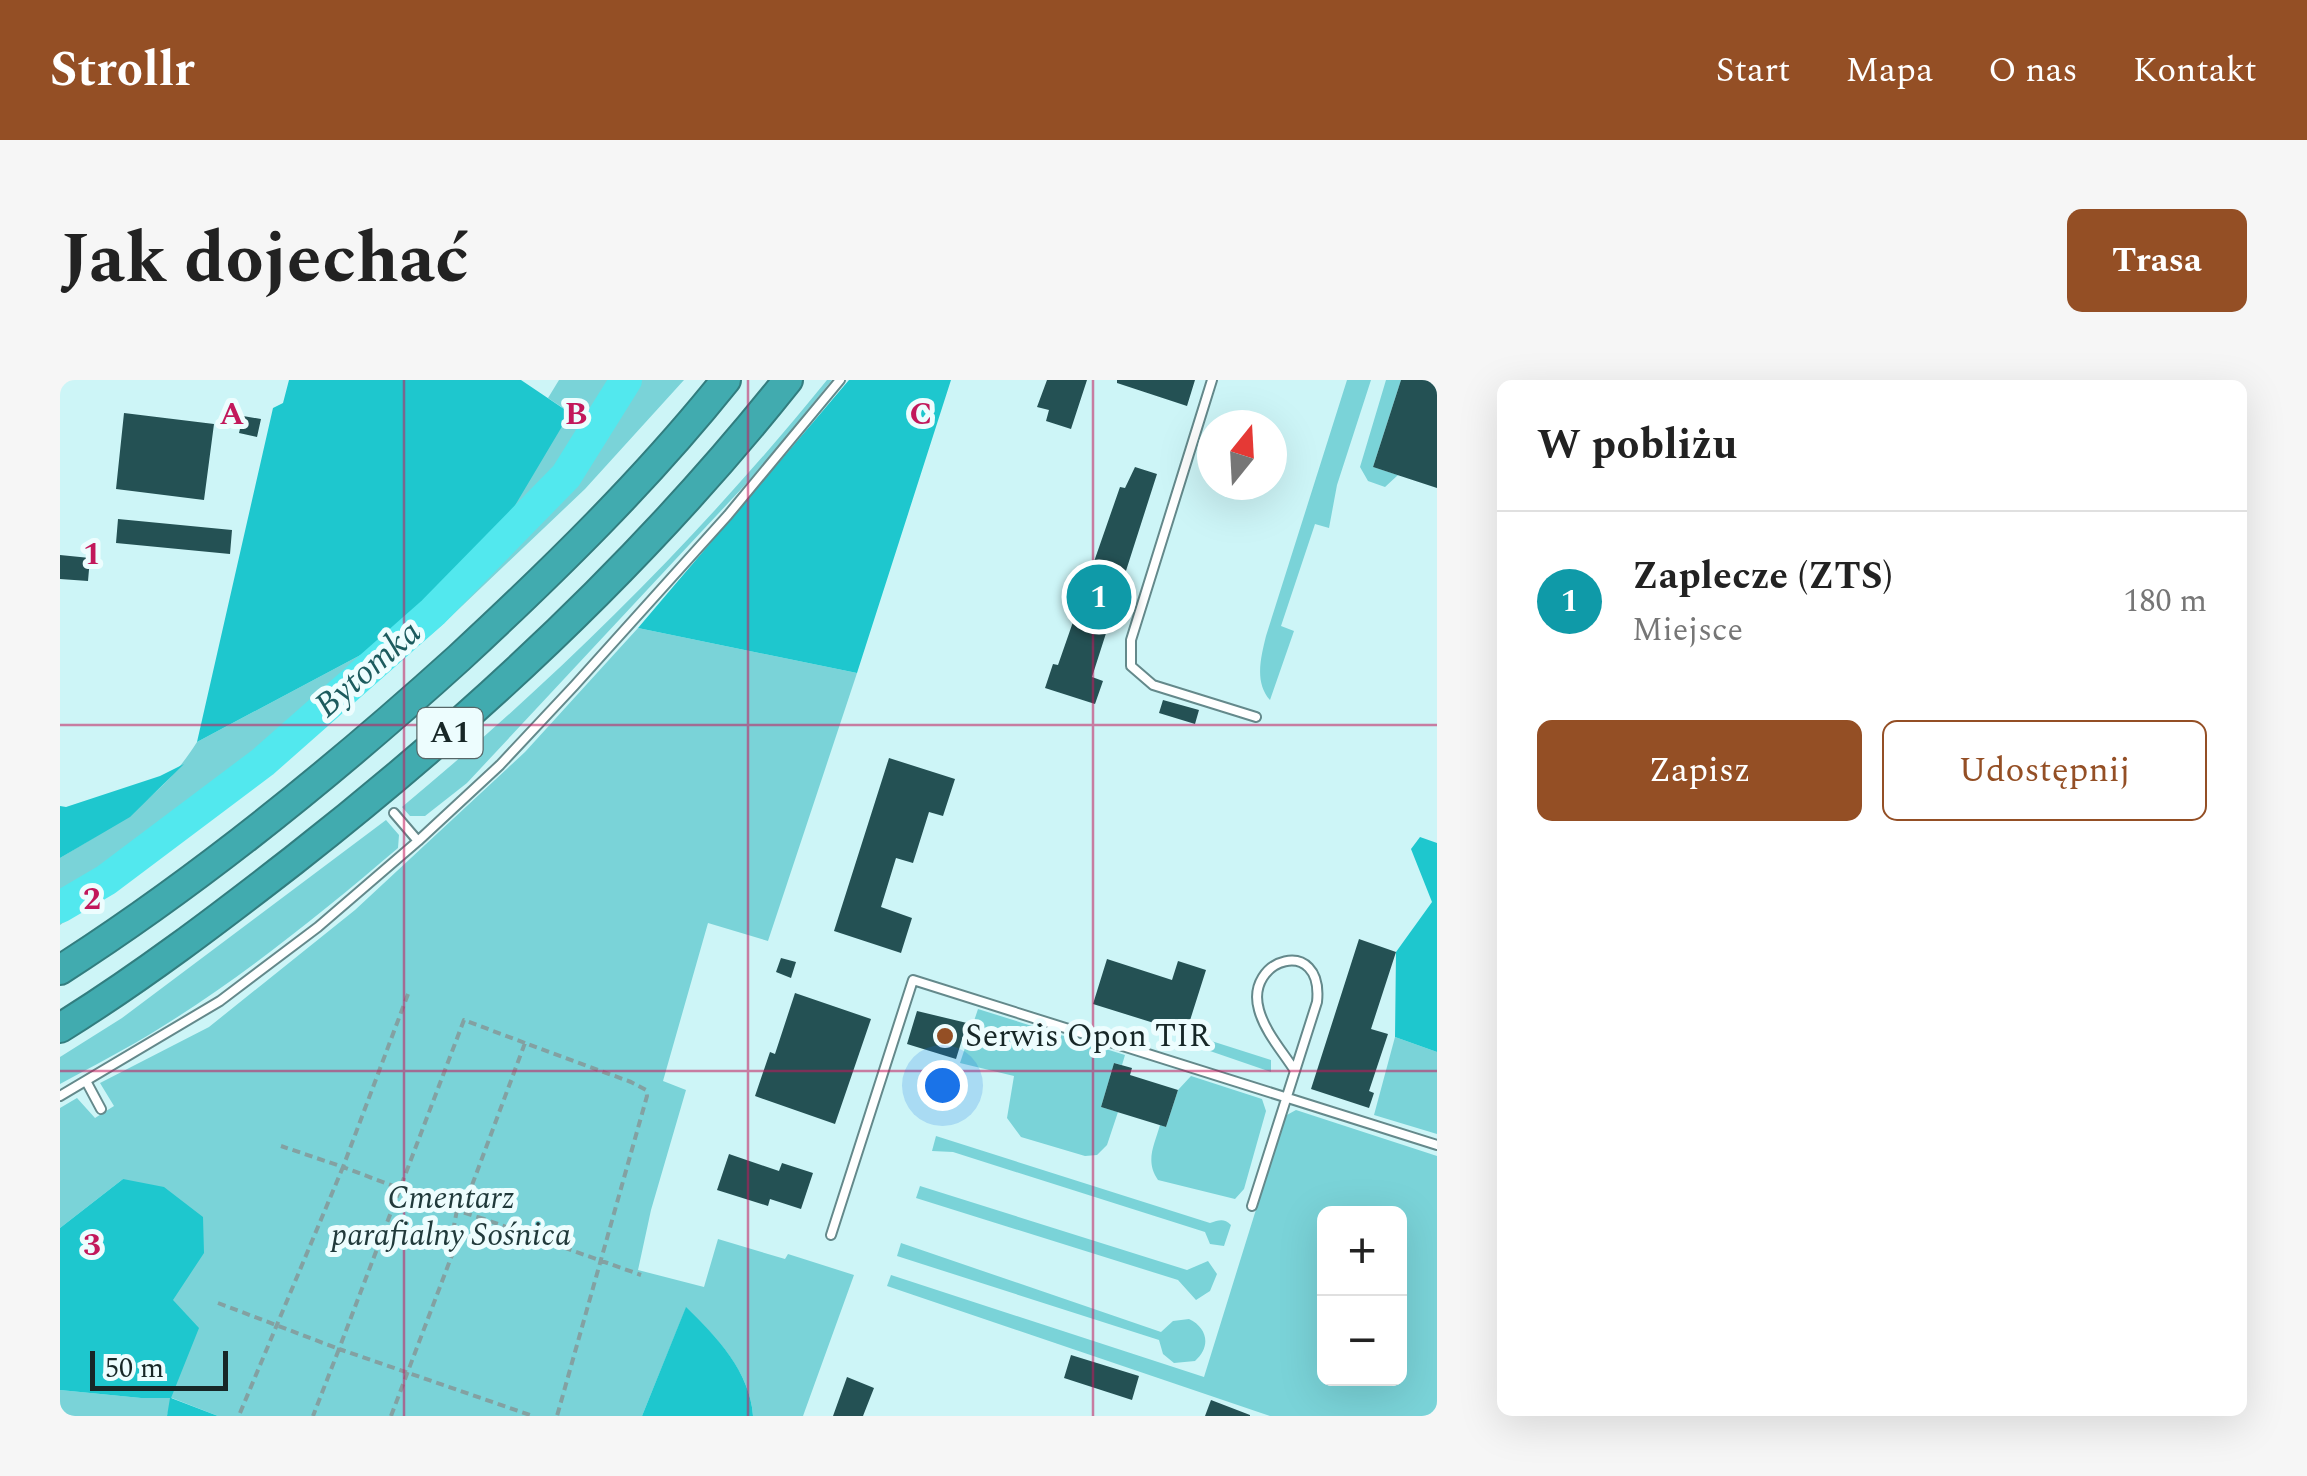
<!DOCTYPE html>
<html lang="pl">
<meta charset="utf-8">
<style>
:root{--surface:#fff;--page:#f6f6f6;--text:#222;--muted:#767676;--line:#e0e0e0;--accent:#944f25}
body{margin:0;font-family:Spectral,serif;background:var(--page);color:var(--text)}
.controls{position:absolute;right:30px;bottom:30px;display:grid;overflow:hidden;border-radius:15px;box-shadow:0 10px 40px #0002}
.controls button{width:90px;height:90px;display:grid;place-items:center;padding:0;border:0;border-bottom:2px solid var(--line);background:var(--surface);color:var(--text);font:50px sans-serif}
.compass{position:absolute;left:1137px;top:30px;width:90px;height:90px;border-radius:50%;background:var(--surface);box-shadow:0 10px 40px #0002;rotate:18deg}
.scale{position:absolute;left:30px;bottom:25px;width:138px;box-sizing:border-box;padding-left:10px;border:5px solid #172727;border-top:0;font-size:28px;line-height:35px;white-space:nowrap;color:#172727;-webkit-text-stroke:8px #edfdfe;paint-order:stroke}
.you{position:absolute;left:882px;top:705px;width:35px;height:35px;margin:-25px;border:8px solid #fff;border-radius:50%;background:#1a73e8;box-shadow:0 0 0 15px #1a73e833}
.badge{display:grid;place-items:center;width:65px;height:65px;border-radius:50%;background:var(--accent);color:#fff;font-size:32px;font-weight:700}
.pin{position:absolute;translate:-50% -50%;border:5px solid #fff;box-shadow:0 2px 10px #0006}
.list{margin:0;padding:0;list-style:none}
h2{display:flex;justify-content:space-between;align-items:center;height:130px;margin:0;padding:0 40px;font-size:42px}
h2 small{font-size:32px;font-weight:400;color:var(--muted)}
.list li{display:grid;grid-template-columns:65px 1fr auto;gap:30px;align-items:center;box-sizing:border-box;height:180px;padding:0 40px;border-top:2px solid var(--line)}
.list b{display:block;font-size:38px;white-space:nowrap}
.list p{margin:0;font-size:32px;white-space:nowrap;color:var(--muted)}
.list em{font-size:32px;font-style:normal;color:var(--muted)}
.actions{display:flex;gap:20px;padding:30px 40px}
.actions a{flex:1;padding:22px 0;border:2px solid var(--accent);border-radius:15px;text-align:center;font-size:35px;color:var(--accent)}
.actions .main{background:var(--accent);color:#fff}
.map{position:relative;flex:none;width:1377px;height:1036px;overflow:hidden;border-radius:15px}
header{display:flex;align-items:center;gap:60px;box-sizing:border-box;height:140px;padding:0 50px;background:var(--accent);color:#fff}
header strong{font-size:48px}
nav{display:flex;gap:55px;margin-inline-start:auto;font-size:35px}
.intro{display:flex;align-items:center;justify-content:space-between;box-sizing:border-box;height:240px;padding:0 60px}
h1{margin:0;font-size:70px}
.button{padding:25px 45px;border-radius:15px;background:var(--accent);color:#fff;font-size:35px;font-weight:700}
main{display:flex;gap:60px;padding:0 60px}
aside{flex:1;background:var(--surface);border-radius:15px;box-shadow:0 10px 40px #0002}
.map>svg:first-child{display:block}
.green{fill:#7ad3d8;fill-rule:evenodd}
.forest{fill:#1ec7ce}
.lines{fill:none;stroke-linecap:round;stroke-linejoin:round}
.river{stroke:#52e8ee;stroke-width:32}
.building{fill:#245154}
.lane-casing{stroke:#64898b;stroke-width:12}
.highway-casing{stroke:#327d7f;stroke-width:32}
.path{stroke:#83a1a2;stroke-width:4;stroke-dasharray:8 5;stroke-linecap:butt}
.lane{stroke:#fff;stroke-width:8}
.highway{stroke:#41abaf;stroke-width:28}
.grid{fill:none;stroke:#c2185b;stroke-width:2.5;stroke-opacity:0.55}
.poi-dot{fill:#944f25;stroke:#edfdfe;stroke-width:4}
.labels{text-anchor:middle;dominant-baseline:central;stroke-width:10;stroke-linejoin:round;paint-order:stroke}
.shield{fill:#edfdfe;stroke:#576768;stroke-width:2.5}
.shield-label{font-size:30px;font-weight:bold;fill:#172727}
.poi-label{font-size:32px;fill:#172727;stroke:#edfdfe;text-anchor:start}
.park-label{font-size:32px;font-style:italic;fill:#213a3b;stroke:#edfdfe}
.water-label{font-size:35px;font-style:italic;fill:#1d5b5e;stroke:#edfdfe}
.grid-label{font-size:32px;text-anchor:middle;font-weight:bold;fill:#c2185b;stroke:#edfdfe;stroke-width:10;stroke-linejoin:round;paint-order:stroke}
</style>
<header>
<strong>Strollr</strong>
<nav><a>Start</a><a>Mapa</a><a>O nas</a><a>Kontakt</a></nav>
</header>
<div class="intro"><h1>Jak dojechać</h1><a class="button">Trasa</a></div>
<main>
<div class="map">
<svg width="1377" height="1036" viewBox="0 0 1377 1036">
<rect width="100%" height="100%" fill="#cdf5f7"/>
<path class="green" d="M499,0H624L525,109L381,246L260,350L123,458L0,545V478C54,446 103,417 137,362L325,262L509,32L488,18Z
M767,0H772L699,90L407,403L365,436H350L342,427C497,298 640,157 767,0Z
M1287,0H1311L1277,105L1269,148L1255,144L1221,246L1234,251L1210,320C1194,302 1201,277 1206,256Z
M1326,0H1341L1313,87L1338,95L1325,107L1308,101L1300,87Z
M578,248L797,293L708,561L648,543L603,701L626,710L591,830L578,890L644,907L658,859L725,879L728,874L794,895L743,1036H693C690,992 657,957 626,928L582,1036H158L112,1018L107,1036H0V1010L81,1018H111L113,920L63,799L0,848V728L17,718L35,738L54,726L40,703L149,647L295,530L465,372Z
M326,440L339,455L338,468C263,532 184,596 100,648C68,668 33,686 0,704V677L62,638Z
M918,629L1065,675L1062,685L1054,683L1041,727L1058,732L1047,765L1037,775L1025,776L961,757L947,738L954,696L900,683Z
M1120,651L1211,680V692L1118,660Z
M1335,657L1377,672V754L1314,735Z
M1131,696L1202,719L1206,731L1184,809L1175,819L1098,800C1085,781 1094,766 1100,745L1106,747L1118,710Z
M1236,730L1377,776V1036H1210L827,906L831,895L1144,997L1225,736ZM1264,834H1340V998H1264Z
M876,756L1150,843C1159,840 1164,838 1171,845L1164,866L1150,864L1145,852L893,772L872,771Z
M860,806L1127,890L1148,881L1157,894L1150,911L1136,920L1118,900L856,818Z
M841,863L1101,952L1113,941L1129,939C1148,948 1151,967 1135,981L1114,983L1103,974L1099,960L837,876Z"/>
<path class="forest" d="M229,0H461L510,33L441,149L325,262L137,362L213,28L223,23Z
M789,0H891L797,293L578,248Z
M124,384L70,437L0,478V426L6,427L100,396Z
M1360,457L1377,463V672L1335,657L1336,572L1372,522L1351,469Z
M63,799L104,807L143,837L144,873L113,920L139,948L111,1018L158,1036H107L110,1018H81L0,1010V848Z
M626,927C657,957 690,992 693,1036H582Z"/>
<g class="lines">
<path class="river" d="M0,527L46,500L203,382L373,232L506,96L566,0"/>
</g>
<path class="building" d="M987,0H1027L1011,49L986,41L989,30L977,27Z
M1057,0H1135L1127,26L1057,3Z
M1341,0H1377V108L1313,87Z
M64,33L154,44L144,120L56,109Z
M183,36L201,39L197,57L179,53Z
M1075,87L1097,94L1032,297L1043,301L1035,324L985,308L993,284L998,285L1060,107L1065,108Z
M58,139L172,150L170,174L56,163Z
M0,175L30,178L28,201L0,199Z
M1103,320L1139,330L1135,344L1099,333Z
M829,378L895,399L883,436L869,432L853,483L836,478L821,527L852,538L841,573L774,551Z
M1299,559L1336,572L1311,649L1328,654L1309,711L1314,713L1309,728L1251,709Z
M721,578L736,582L731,598L716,592Z
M1047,579L1112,600L1118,581L1146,590L1126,653L1033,624Z
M735,613L811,639L775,744L695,716L710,672L715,674Z
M857,631L907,643L896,679L847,664Z
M1054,683L1072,688L1070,695L1118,710L1106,747L1041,727Z
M669,774L719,791L722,783L753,793L741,829L710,819L708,826L657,810Z
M1011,975L1079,996L1072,1020L1004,998Z
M787,997L814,1008L803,1036H773Z
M1151,1020L1190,1035V1036H1145Z"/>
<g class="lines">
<g class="lane-casing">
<path id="lane" d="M1152,0L1071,260V286L1093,305L1196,337
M334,433L358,461
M26,701L41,729
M0,716L160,621L258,547L358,461L440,385L514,306L668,135L780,0
M1192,826L1257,622C1264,555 1184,578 1199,630C1205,652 1223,672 1235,691
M771,855L853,600L1377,765"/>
</g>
<g class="highway-casing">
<path id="highway" d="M0,590C142,499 274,391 399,278C493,191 586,100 666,0
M0,648C82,597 158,539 234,480C414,339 585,180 728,0"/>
</g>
<path class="path" d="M348,614L283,787L402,832
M465,663L404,640L279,969L473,1036
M397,830L393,851L400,854
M424,839L402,832L465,663L571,702L586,710L587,716L497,1036
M158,923L279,969L253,1036
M180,1033L283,787L221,766
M331,1036L400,854L408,857L424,839L581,895"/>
<use href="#lane" class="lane"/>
<use href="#highway" class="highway"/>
</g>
<path class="grid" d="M344,0V1036M688,0V1036M1033,0V1036M0,345H1377M0,691H1377"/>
<circle class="poi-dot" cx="885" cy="656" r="10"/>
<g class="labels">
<rect class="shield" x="357.5" y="328" width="65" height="50" rx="8"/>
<g class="shield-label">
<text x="390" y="353">A1</text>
</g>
<g class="poi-label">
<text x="905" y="656">Serwis Opon TIR</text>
</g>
<g class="park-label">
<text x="391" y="818">Cmentarz<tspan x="391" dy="37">parafialny Sośnica</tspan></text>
</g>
<g class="water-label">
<text transform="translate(308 289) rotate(-41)">Bytomka</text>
</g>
</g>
<g class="grid-label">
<text x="172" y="44">A</text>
<text x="516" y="44">B</text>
<text x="861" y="44">C</text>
<text x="32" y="184">1</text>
<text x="32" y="529">2</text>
<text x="32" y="875">3</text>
</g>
</svg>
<div class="controls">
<button>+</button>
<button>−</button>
</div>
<svg class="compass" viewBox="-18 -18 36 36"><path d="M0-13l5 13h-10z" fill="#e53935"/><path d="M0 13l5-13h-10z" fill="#767676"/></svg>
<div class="scale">50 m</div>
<div class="you"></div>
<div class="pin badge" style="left:1039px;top:217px;background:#0f9aa8">1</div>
</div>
<aside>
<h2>W pobliżu<small></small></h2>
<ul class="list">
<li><span class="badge" style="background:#0f9aa8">1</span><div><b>Zaplecze (ZTS)</b><p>Miejsce</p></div><em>180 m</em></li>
</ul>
<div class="actions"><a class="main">Zapisz</a><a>Udostępnij</a></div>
</aside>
</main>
